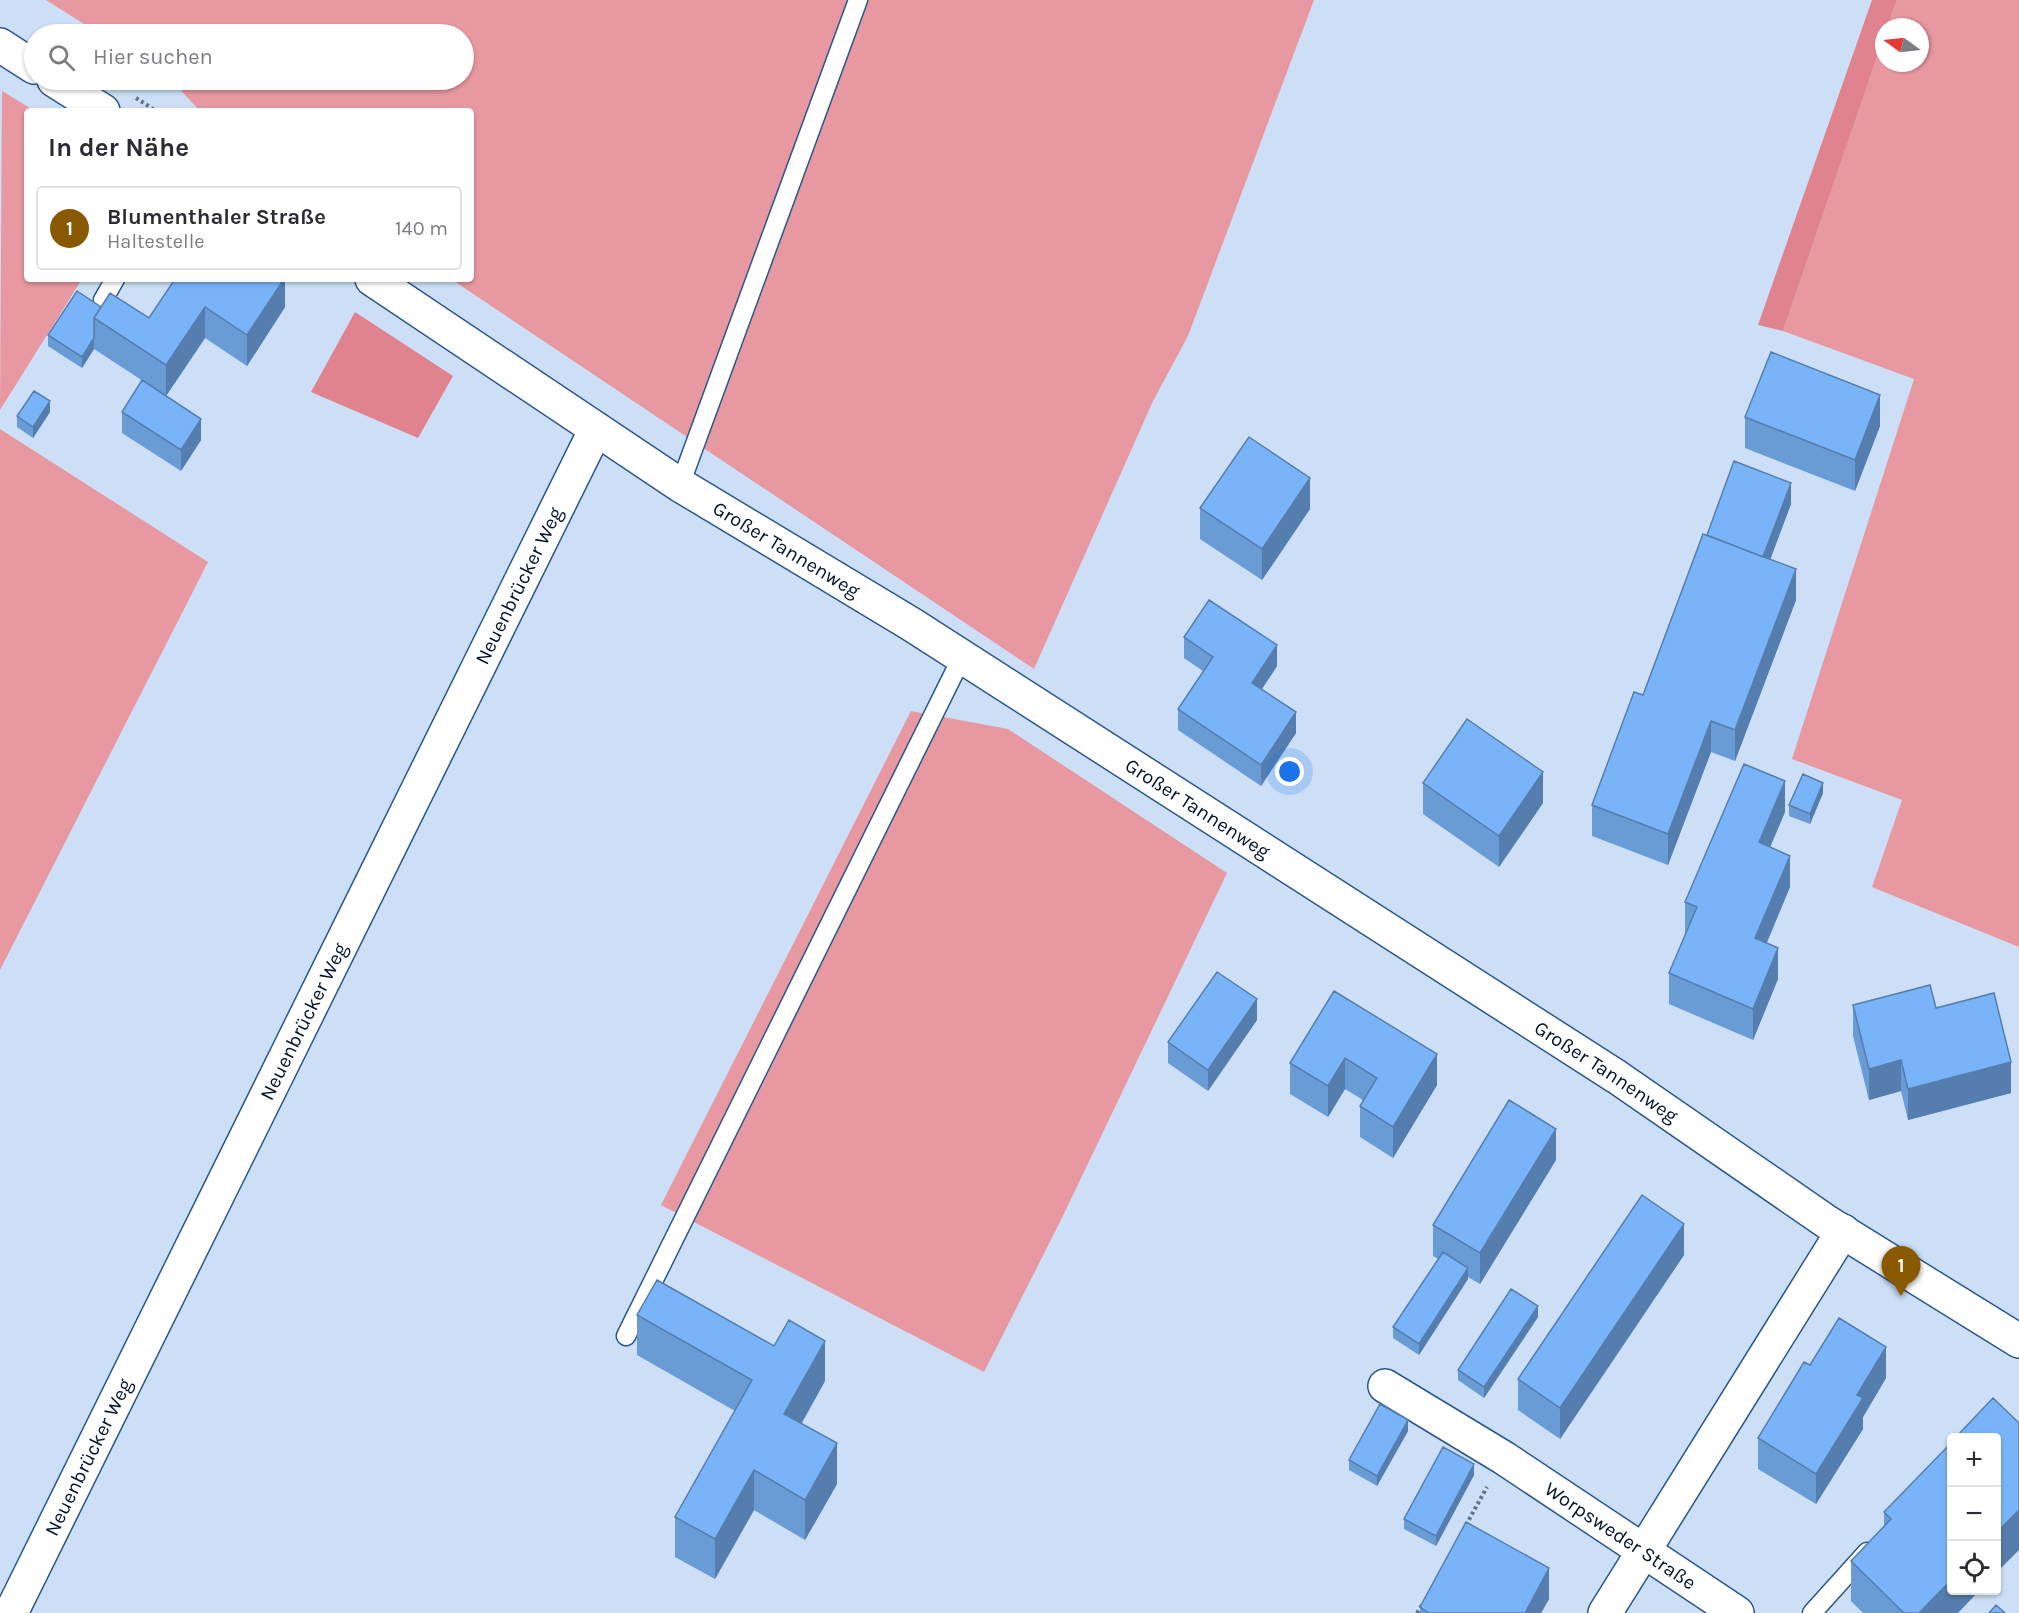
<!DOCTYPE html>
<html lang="de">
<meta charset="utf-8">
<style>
:root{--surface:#fff;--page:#f7f7f7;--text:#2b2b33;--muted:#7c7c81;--line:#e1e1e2;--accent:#895900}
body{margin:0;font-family:Karla,sans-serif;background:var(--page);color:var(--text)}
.controls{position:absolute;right:18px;bottom:18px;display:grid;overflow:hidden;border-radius:6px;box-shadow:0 2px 4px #0004}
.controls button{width:54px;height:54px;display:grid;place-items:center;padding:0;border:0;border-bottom:2px solid var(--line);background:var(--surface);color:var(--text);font:30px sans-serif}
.compass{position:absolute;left:1875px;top:18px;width:54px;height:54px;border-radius:50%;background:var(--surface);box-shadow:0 2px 4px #0004;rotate:285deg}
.you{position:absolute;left:1290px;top:772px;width:21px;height:21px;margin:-15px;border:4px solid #fff;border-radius:50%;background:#1a73e8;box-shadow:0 0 0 9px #1a73e833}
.badge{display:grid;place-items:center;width:39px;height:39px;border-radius:50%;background:var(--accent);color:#fff;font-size:20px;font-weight:700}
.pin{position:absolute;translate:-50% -50px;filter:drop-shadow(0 2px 3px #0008)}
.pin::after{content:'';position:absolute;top:32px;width:21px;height:18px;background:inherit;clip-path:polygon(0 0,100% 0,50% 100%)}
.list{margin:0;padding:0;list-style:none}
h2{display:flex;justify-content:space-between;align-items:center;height:78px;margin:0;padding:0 24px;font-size:26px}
h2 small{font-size:20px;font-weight:400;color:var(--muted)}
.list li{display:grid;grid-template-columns:39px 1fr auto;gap:18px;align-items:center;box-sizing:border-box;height:84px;margin:0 12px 12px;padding:0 12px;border:2px solid var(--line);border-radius:6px}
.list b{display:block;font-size:22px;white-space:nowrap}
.list p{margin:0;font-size:20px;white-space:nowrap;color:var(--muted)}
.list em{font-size:20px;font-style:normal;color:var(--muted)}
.icon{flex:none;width:33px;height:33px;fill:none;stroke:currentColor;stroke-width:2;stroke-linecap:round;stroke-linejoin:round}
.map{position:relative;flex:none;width:2019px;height:1613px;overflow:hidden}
.search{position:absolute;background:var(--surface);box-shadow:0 2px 4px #0004;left:24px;top:24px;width:450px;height:66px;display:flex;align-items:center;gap:15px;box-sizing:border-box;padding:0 21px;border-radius:33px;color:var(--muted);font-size:22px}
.panel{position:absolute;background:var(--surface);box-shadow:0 2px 4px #0004;left:24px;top:108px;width:450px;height:174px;border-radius:6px}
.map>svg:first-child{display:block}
.green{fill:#e898a0}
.forest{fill:#e1838e}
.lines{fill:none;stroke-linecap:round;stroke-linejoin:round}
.service-casing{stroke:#2a578b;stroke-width:21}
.minor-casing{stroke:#2a578b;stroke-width:36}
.tertiary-casing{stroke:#2a578b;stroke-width:36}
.path{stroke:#617289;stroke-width:4;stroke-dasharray:3 3;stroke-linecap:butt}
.service{stroke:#fff;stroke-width:18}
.minor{stroke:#fff;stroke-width:33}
.tertiary{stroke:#fff;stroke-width:33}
.wall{fill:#699bd5}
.shaded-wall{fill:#557eae}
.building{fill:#7ab4f8;stroke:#557eae;stroke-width:1.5}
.labels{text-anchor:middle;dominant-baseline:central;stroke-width:6;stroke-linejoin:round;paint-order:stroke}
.street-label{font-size:20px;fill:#031429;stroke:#ccdff7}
</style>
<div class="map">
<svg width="2019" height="1613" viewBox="0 0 2019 1613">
<rect width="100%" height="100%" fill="#ccdff7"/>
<path class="green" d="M46,0H1314L1188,336L1153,401L1034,669L451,279H471V111H200L171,80H464V34H100Z
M1897,0H2019V947L1872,887L1902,800L1792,759L1914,379L1783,331L1884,37V63H1920V27H1887Z
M2,91L35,111H27V279H82L0,410Z
M0,429L208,562L0,970Z
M911,711L1008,729L1227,873L1060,1222L984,1372L661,1205Z"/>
<path class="forest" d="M1872,0H1897L1887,27H1884V37L1783,331L1758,325Z
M355,312L453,376L418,438L311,392Z"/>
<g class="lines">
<g class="service-casing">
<path id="service" d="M103,300L115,279
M680,485L858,0
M626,1336L962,657
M1812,1613L1867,1552"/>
</g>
<g class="minor-casing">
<g id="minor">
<path id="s1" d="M1385,1386L1504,1458L1737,1613"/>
<path id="s2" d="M11,1613L596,429"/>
<path d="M1605,1613L1843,1231"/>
</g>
</g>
<g class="tertiary-casing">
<g id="tertiary">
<path d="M0,45L34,67"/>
<path d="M54,80L103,111"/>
<path id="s3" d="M372,279L680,485L911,624L1617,1077L1827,1222L2019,1341"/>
</g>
</g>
<path class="path" d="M136,98L156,111
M1466,1525L1487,1487
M1417,1613L1422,1605"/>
<use href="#service" class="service"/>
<use href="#minor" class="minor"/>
<use href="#tertiary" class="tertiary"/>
</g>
<path class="wall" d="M285,279V307L247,366L205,338L166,396L94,349L82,368L48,346V335L101,307L149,318Z
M50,412L33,438L17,427V416Z
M122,412L201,440L181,471L122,433Z
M1745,417L1880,426L1855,491L1745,448Z
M1791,504L1770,559L1796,600L1735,761L1711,752L1668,865L1592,836V805L1643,695L1707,535Z
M1200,508L1310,509L1262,580L1200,539Z
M1184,637L1277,666L1262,689L1296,733L1261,786L1178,730V709L1203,671L1184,658Z
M1423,783L1543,803L1499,867L1423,814Z
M1823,793L1810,824L1789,816V805Z
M1785,812L1770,847L1790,887L1767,943L1778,979L1753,1040L1669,1004V973L1686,933H1685V902Z
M1334,991L1437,1085L1393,1158L1360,1137V1106L1363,1100L1345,1089L1328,1117L1290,1094V1063Z
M1853,1005L1936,1008L2011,1093L1908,1120L1901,1091L1869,1100L1853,1036Z
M1257,1020L1208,1091L1168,1063V1042Z
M1556,1160L1480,1284L1468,1277V1279L1419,1355L1393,1338V1327L1438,1259L1433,1256V1225Z
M1684,1255L1560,1439L1518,1410V1379Z
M637,1315L825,1381L802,1423L837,1484L805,1540L754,1510L715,1579L675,1557V1517L735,1411L637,1355Z
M1538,1317L1484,1398L1458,1380V1370Z
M1810,1365L1886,1378L1863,1417V1429L1816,1504L1758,1469V1438Z
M1408,1431L1377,1486L1349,1470V1460Z
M1952,1442L1958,1613H1863L1851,1601V1561L1884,1526V1512Z
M1474,1475L1436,1546L1404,1529V1519Z
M1549,1599L1541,1613H1420V1607Z"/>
<path class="shaded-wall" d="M284,279H285V307L247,366V335Z
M205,307V338L166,396V365Z
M94,338V349L82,368V357Z
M1880,395V426L1855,491V460Z
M50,401V412L33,438V427Z
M201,419V440L181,471V450Z
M1310,478V509L1262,580V549Z
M1791,483V504L1760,587V566Z
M1796,569V600L1735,761V730Z
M1277,645V666L1252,704V683Z
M1296,712V733L1261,786V765Z
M1711,721V752L1668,865V834Z
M1543,772V803L1499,867V836Z
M1785,781V812L1759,873V842Z
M1823,783V793L1810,824V814Z
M1790,856V887L1755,969V938Z
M1778,948V979L1753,1040V1009Z
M1257,999V1020L1208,1091V1070Z
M1437,1054V1085L1393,1158V1127Z
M1345,1058V1089L1328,1117V1086Z
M1901,1060V1091L1869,1100V1069Z
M2011,1062V1093L1908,1120V1089Z
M1556,1129V1160L1480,1284V1253Z
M1684,1224V1255L1560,1439V1408Z
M1468,1268V1279L1419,1355V1344Z
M1538,1306V1317L1484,1398V1387Z
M825,1341V1381L784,1454V1414Z
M1886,1347V1378L1863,1417V1429L1816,1504V1474L1857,1395Z
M1408,1420V1431L1377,1486V1476Z
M837,1443V1484L805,1540V1500Z
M1474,1464V1475L1436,1546V1536Z
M754,1470V1510L715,1579V1539Z
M2019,1510V1550L1996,1573V1533Z
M1549,1568V1599L1541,1613H1525Z
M1952,1579V1590H1980L1958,1613H1919Z"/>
<path class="building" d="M175,279H284L247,335L205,307L166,365L94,318L110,293L149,318Z
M77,291L101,307L94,318V338L82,357L48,335Z
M1771,352L1880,395L1855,460L1745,417Z
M142,380L201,419L181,450L122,412Z
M34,391L50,401L33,427L17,416Z
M1249,437L1310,478L1262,549L1200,508Z
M1734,461L1791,483L1763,557L1707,535Z
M1703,534L1796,569L1735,730L1711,721L1668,834L1592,805L1634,692L1643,695Z
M1209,600L1277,645L1252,683L1296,712L1261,765L1178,709L1213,657L1184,637Z
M1467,719L1543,772L1499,836L1423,783Z
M1744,764L1785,781L1759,842L1790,856L1755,938L1778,948L1753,1009L1669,973L1697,907L1685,902Z
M1803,774L1823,783L1810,814L1789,805Z
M1217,972L1257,999L1208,1070L1168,1042Z
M1930,985L1936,1008L1994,993L2011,1062L1908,1089L1901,1060L1869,1069L1853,1005Z
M1334,991L1437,1054L1393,1127L1360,1106L1377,1078L1345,1058L1328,1086L1290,1063Z
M1509,1100L1556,1129L1480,1253L1433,1225Z
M1642,1195L1684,1224L1560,1408L1518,1379Z
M1443,1252L1468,1268L1419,1344L1393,1327Z
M657,1280L774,1346L789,1320L825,1341L784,1414L837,1443L805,1500L754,1470L715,1539L675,1517L752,1380L637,1315Z
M1511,1289L1538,1306L1484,1387L1458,1370Z
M1839,1318L1886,1347L1857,1395L1863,1398L1816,1474L1758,1438L1804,1362L1810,1365Z
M1993,1398L2019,1423V1510L1996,1533V1437H1956Z
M1380,1404L1408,1420L1377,1476L1349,1460Z
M1952,1442V1579L1919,1613H1904L1851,1561L1891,1519L1884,1512Z
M1443,1447L1474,1464L1436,1536L1404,1519Z
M1466,1522L1549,1568L1525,1613H1429L1420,1607Z
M1996,1605L2005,1613H1989Z"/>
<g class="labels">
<g class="street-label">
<text stroke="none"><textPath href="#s3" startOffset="495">Großer Tannenweg</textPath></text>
<text stroke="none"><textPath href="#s2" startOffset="1146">Neuenbrücker Weg</textPath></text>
<text stroke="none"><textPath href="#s3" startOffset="981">Großer Tannenweg</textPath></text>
<text stroke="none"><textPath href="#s2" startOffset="660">Neuenbrücker Weg</textPath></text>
<text stroke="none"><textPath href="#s3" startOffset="1467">Großer Tannenweg</textPath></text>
<text stroke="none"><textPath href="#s2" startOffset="174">Neuenbrücker Weg</textPath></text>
<text stroke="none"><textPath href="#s1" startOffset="279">Worpsweder Straße</textPath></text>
</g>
</g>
</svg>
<div class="controls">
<button>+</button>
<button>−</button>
<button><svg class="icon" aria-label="locate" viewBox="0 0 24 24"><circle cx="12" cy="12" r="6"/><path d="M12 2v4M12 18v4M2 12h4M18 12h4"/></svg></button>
</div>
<svg class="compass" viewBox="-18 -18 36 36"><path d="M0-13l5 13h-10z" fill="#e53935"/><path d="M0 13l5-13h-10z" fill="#7c7c81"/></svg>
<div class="you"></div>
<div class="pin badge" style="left:1901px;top:1296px">1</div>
<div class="search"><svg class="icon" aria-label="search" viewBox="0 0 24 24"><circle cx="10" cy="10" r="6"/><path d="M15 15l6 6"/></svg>Hier suchen</div>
<section class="panel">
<h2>In der Nähe<small></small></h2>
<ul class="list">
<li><span class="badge">1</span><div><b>Blumenthaler Straße</b><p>Haltestelle</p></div><em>140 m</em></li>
</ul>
</section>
</div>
